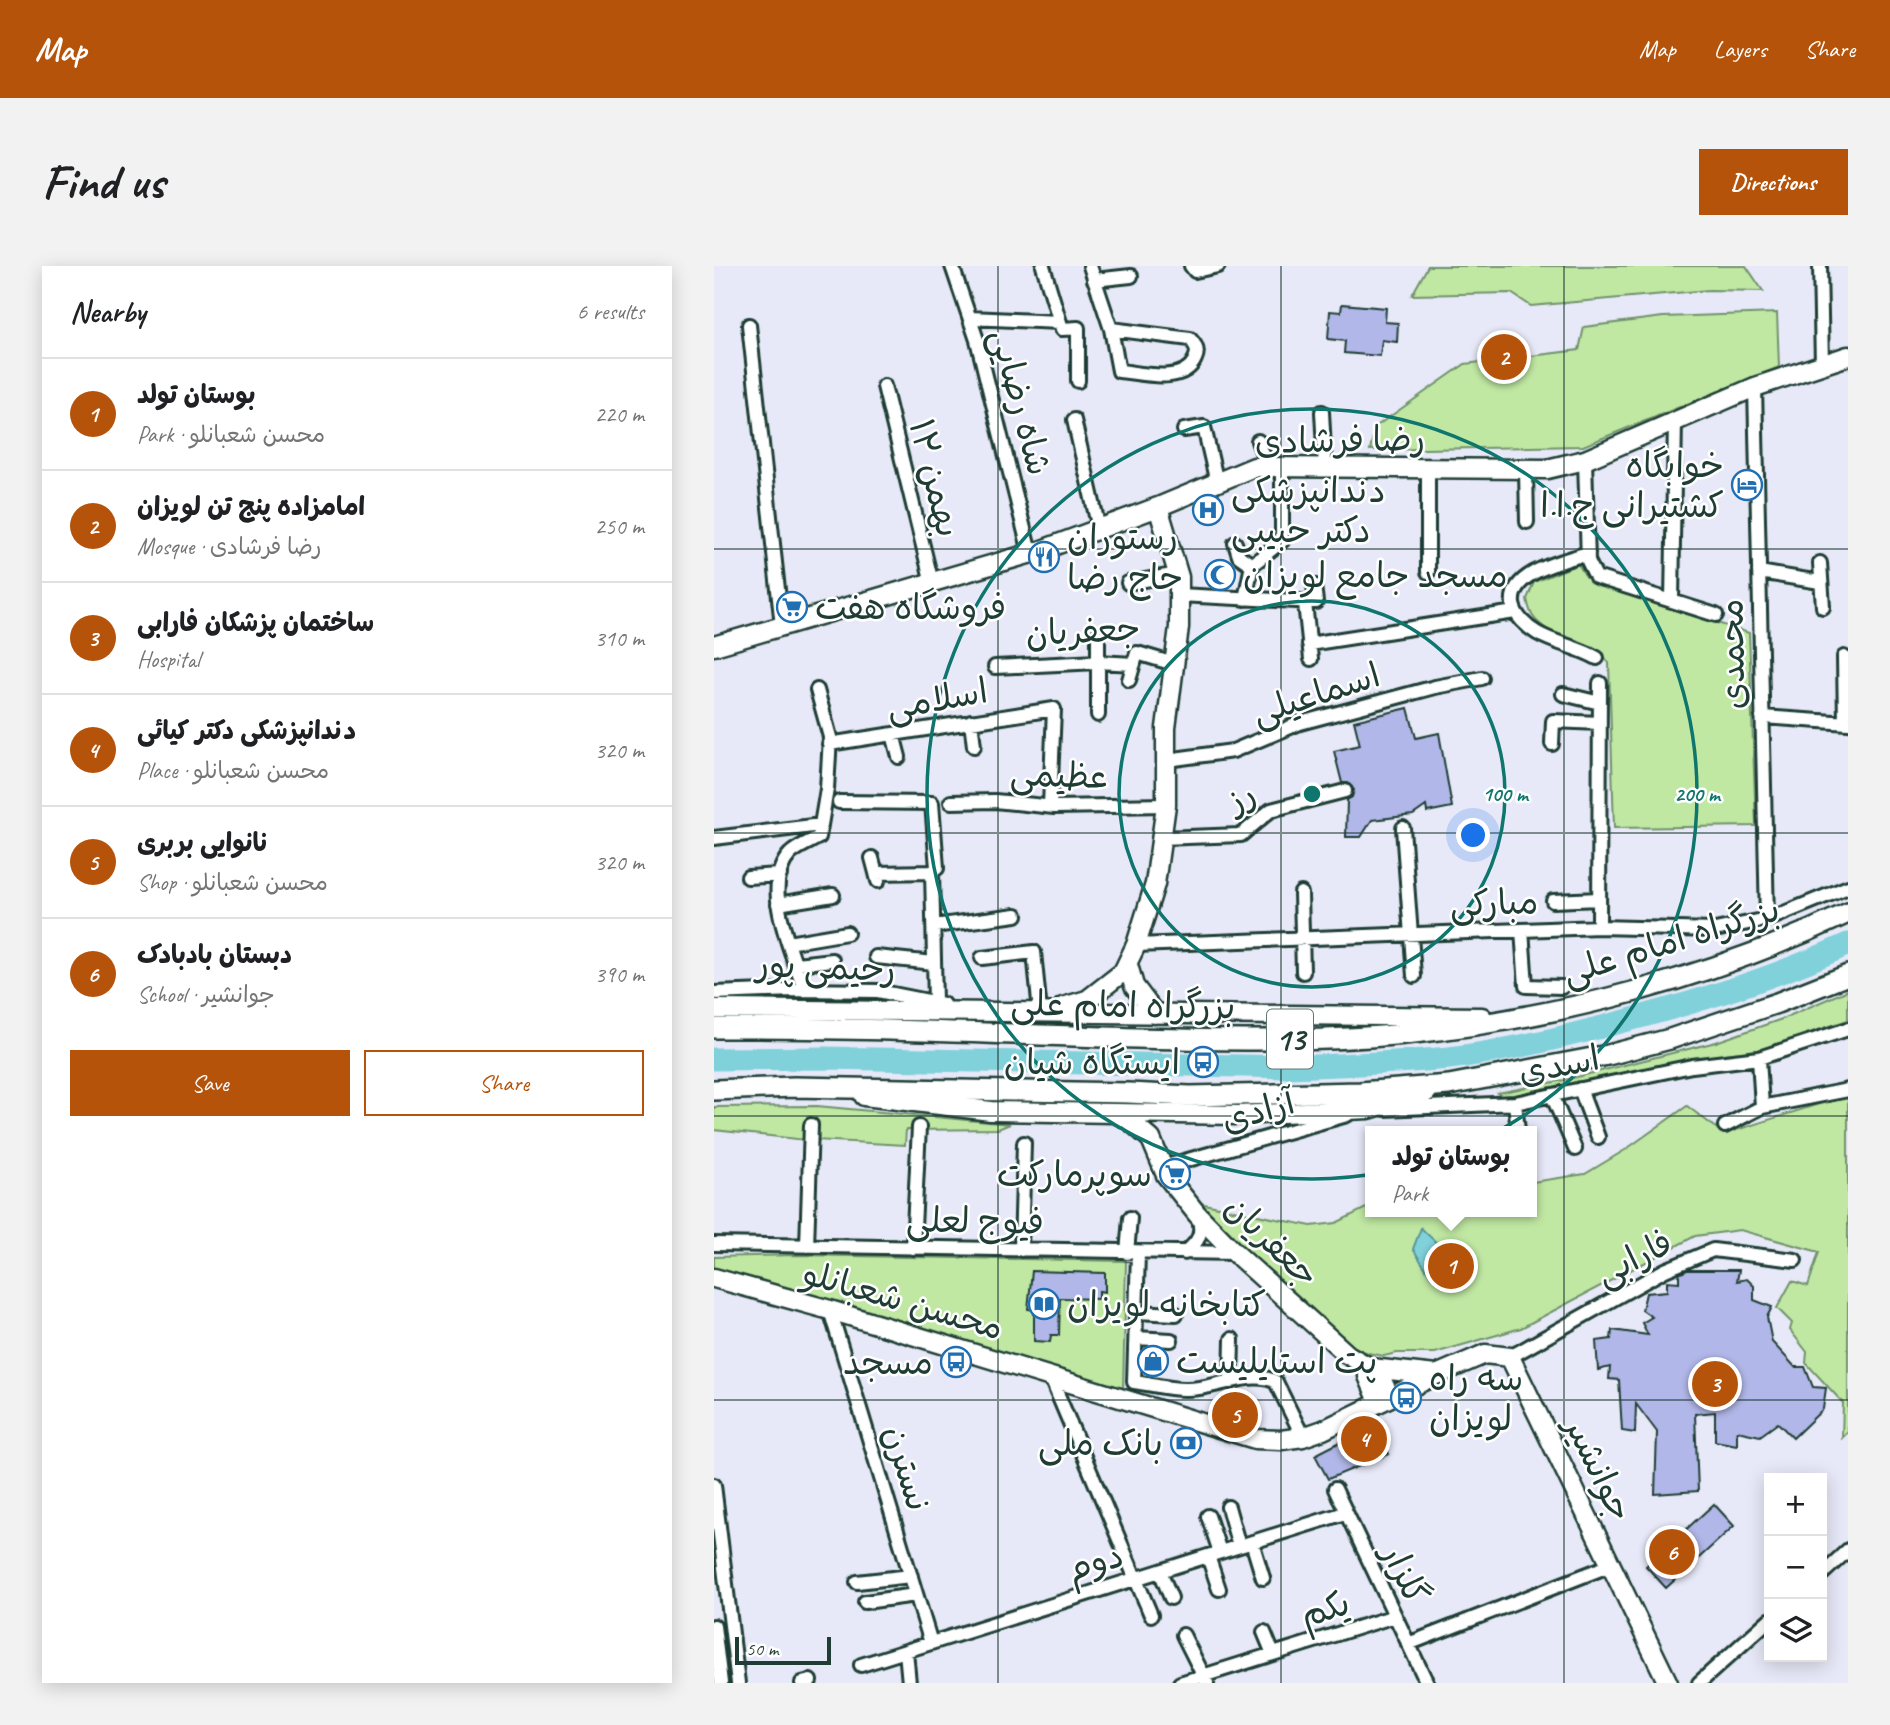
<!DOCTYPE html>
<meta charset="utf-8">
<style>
:root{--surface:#fff;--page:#f2f2f2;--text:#202124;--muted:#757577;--line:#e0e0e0;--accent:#b45309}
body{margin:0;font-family:Caveat,"Playpen Sans Arabic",sans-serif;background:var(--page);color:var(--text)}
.controls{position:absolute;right:21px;bottom:21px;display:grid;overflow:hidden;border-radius:0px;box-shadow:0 4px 18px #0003}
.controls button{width:63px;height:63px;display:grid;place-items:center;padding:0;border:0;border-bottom:2px solid var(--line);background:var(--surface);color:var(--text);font:35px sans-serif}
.scale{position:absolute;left:21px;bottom:18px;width:96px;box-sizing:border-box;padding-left:7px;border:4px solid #1f3d34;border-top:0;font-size:19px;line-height:24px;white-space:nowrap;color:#1f3d34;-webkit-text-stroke:5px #fff;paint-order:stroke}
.you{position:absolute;left:760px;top:570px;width:24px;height:24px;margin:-18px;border:5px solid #fff;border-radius:50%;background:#1a73e8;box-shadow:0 0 0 10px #1a73e833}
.badge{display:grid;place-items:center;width:46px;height:46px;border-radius:50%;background:var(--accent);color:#fff;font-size:23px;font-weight:700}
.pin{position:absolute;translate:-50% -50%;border:4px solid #fff;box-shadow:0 2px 7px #0006}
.popup{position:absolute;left:651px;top:860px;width:172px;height:91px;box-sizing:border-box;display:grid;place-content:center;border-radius:0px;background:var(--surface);filter:drop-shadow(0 2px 5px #0005);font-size:23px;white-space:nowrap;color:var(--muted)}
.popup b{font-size:26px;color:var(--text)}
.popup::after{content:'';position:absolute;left:50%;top:100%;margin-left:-14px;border:14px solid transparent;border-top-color:var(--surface)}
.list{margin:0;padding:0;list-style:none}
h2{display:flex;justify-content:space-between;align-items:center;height:91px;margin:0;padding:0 28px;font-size:30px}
h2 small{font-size:23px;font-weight:400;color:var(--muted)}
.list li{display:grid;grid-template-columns:46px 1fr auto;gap:21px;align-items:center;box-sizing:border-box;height:112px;padding:0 28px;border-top:2px solid var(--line)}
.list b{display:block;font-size:26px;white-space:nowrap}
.list p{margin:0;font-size:23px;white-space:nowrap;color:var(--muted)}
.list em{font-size:23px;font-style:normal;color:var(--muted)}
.actions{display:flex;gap:14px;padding:21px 28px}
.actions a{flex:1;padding:16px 0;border:2px solid var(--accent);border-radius:0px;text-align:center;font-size:24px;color:var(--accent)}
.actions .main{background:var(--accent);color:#fff}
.icon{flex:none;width:38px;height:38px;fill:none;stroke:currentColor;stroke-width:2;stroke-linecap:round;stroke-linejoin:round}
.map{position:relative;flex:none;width:1134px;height:1417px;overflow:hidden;border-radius:0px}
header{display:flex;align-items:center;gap:42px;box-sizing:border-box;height:98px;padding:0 35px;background:var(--accent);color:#fff}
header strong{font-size:33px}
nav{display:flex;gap:38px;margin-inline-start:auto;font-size:24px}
.intro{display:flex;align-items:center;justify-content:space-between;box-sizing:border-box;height:168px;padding:0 42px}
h1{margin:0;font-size:49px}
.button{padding:18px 32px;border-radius:0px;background:var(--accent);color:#fff;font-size:24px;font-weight:700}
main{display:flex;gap:42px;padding:0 42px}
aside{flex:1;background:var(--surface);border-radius:0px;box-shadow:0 4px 18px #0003}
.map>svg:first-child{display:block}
.green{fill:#c0e8a3;stroke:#70926c;stroke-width:2}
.water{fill:#80d1da;stroke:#599698;stroke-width:2}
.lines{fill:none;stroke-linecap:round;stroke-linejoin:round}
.river{stroke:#80d1da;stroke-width:23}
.building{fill:#b1b7e8;stroke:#1f3d34;stroke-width:2}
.minor-casing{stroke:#1f3d34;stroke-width:18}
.secondary-casing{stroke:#1f3d34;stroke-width:23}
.trunk-casing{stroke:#1f3d34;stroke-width:24}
.minor{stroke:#fff;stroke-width:12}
.secondary{stroke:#fff;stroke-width:18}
.trunk{stroke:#fff;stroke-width:19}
.grid{fill:none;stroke:#1f3d34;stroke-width:2;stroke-opacity:0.55}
.ring{fill:none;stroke:#0f766e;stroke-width:3.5}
.labels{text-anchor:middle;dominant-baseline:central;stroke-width:5;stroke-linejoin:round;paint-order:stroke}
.shield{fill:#fff;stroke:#627771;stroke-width:2}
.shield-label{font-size:33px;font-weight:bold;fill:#1f3d34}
.street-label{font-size:35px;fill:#1f3d34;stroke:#fff}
.poi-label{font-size:35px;fill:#1f3d34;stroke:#fff;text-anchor:start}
.centre{fill:#0f766e;stroke:#fff;stroke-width:3.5}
.ring-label{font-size:21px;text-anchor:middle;font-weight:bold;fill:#0f766e;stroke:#fff;stroke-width:5;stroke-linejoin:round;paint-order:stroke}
</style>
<header>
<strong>Map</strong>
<nav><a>Map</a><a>Layers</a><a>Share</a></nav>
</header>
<div class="intro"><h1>Find us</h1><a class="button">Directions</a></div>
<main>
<aside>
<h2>Nearby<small>6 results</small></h2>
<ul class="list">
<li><span class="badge">1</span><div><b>بوستان تولد</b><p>Park · محسن شعبانلو</p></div><em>220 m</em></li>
<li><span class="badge">2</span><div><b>امامزاده پنج تن لویزان</b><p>Mosque · رضا فرشادی</p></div><em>250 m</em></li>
<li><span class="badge">3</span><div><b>ساختمان پزشکان فارابی</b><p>Hospital</p></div><em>310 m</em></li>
<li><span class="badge">4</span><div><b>دندانپزشکی دکتر کیائی</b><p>Place · محسن شعبانلو</p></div><em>320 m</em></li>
<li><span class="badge">5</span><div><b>نانوایی بربری</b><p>Shop · محسن شعبانلو</p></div><em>320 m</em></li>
<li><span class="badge">6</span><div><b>دبستان بادبادک</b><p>School · جوانشیر</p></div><em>390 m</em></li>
</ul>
<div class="actions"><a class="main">Save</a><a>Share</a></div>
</aside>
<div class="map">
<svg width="1134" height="1417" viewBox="0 0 1134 1417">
<rect width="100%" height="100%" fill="#e8e9f8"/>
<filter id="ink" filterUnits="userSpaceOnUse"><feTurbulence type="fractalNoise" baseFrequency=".0143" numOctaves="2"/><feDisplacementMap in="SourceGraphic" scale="14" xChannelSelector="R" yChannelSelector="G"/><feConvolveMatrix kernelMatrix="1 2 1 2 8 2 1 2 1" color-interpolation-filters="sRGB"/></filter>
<g filter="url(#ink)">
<path class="green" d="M714,0H1032L1049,25L995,24L817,40L797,27L698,29Z
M1063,47L1065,101L869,180L656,184L661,161L751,98L865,84L870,61L949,51Z
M864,298L871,309L880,318L1035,367L1042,560L900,562L895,397C876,373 834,374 818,349C816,345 814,338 813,333L820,316Z
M1134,724V754L1045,784L1011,788L788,832L784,827L851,814L1002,776L1068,753Z
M1134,831V1166L1128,1172L1129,1137L1092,1097L1093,1086L1076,1064L1078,1057L1063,1042L1078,1015L1094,1020L1105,986L1026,964L981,970L807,1062L721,1087H683L670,1090L654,1087L639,1081L523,975L485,937L597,960L622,957L656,940V946H818V916L871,908L911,884L973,840L1010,868L1124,832Z
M103,840L296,858L284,863L192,864L191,879L83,873L0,864V841Z
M83,989L412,995L409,1124L221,1066L0,1002V991Z"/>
<path class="water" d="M707,962L728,982L747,987L746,1004L728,1015L717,1011L699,983Z"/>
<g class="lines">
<path class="river" d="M0,793L111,792L575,801C628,799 681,797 735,792C793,785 850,771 907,756C984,736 1061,712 1134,678"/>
</g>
<path class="building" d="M628,38L672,42L671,56L684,57L683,76L668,74L666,90L630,87L631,75L614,73L616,45L627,46Z
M694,442L702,472L725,467L738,541L713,546L712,540L699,549L658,554L647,571H632L633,534L638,531L640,524L634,517H628L620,485L646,479L640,455Z
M973,1004H1025L1023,1015L1033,1013L1040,1020V1034L1058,1041L1053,1051L1058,1076L1081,1101H1091L1099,1121L1112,1122L1109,1143L1079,1172L1064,1157L1046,1170L1023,1165V1179L1001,1175V1146L981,1148L984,1225L941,1228L943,1166L922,1138L921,1167L908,1165L905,1114L895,1113L896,1101L884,1104L882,1075L897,1073L898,1064L934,1069L928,1057L938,1051L928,1044L932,1027L953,1025V1015L965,1016V1008Z
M318,1005L391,1007V1026L385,1025V1033L346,1032L345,1069H337L336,1076L320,1075V1044L314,1043Z
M661,1158L675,1188L614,1213L601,1189Z
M1000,1238L1020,1260L952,1322L932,1300Z"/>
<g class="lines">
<g class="minor-casing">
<path id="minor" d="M238,0L263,74L316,287
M329,0L348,63L364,62V115
M376,0L397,63L405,105C427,107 470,119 481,93C485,85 482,79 476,73L397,63
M477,0L481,5L504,0
M1106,0L1108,98
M380,14L417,10
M256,52L346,56
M35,59L68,360
M170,120L218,317
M1041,121L1053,653
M608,146L611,202
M360,154L385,263
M470,164L490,161L503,217
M544,175L554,201
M871,194L874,295L882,311L1002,349
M714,202V306
M812,203L813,256
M521,277L525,290L538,299
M874,287C850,295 795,306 799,338C801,350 813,361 823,367C842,378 864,381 883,392
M1106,297L1109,341
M1045,306L1106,316
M414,317L464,308
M465,329L602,336L600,319
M531,333L538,299L568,275V201
M958,335L961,154
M591,337L597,393
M595,378L801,346
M1130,391L1131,457
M281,401L384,396L420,398
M415,414L423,387L460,398
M849,428L886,437
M384,449V369
M1048,451L1134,457
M257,455L260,480
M179,468L185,491
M115,478L340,443L336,540
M838,478L839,455L886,457
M453,494L519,485L586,457L721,421L768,412
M125,536L218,537L223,602L218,606L221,736
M237,536L281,535L340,541L452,539
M689,562L700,710
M0,572L107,559
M447,572L527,569L557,544L631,525
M158,592L162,607
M34,611L66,609
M164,615L162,607L218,606
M587,627L589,706
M839,635L885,633
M64,638L119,629
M220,660L302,649
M885,661L886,417
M808,664L812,720L848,721
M74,677L133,667
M422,679L885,661L1001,664L1058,652L1134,621
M162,691L220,697
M268,692L320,686L326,746
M83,698L118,694
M90,724C80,689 45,621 76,588C83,581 96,576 105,571L113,523L116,471L103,424
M0,727L81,724L164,725L229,738
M1045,792L1048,841
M866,823L884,871
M838,829L861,883
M801,837L804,865
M671,843L801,837L978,800L1045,792L1134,763
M1011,860L1048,841L1134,824
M449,901L633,849
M0,978L521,987
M93,980L97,859
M199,982L205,861
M307,984L310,877
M413,987L416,952
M424,987L420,1116C437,1118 453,1123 470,1123C498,1125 537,1102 562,1116L589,1171
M471,987C484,976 490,968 484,951
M116,1044L217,1377
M422,1046L462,1048
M422,1072L457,1074
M796,1091L951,1004L999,984L1081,994
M336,1110L437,1349
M517,1116L518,1073
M0,1219L24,1417
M621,1223L713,1417
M514,1241L525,1280
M494,1250L506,1286
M538,1276L549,1312
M494,1290L505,1323
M446,1305L457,1332
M1108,1308L1134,1284
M143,1316L197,1310
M151,1336L202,1329
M0,1360L7,1417
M550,1366L559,1388
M469,1369L493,1417
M694,1378L897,1299
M192,1385L195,1417
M147,1399L631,1247
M88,1417L96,1415
M466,1417L681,1350
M985,1417L1055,1354"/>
</g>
<g class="secondary-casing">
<path id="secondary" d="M0,380L328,284L444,241L540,201L833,203L871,194L1041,121L1134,90
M414,699L420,720L441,748
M349,741L373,734L409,706L422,679L441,618L452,539V462L465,361V311L444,241
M0,743L768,751
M150,830L277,845L524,849L655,843L713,826
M403,848L414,853L437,873L452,909L483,948L521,987L634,1089L657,1102L722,1109
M0,1012L116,1044L541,1173L567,1174L589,1171L609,1164L722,1109L771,1088L796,1091L954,1417
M657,1102L664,1106L674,1127L670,1134L663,1131L654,1110Z"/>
</g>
<g class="trunk-casing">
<path id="trunk" d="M0,762C141,761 282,768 423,772C515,774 609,777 700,767C848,751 999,711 1134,647
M0,824L80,821L414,827L476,830L646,826L735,819L894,789L956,773L1063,737L1134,709"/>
</g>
<use href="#minor" class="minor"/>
<use href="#secondary" class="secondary"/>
<use href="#trunk" class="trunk"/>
</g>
</g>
<path class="grid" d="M284,0V1417M567,0V1417M850,0V1417M0,283H1134M0,567H1134M0,850H1134M0,1134H1134"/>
<g class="ring">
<circle cx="598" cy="528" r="193"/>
<circle cx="598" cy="528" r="385"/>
</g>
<defs>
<g id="hotel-ring" transform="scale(1.575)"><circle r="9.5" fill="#fff" stroke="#1f6fb2" stroke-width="1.5"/><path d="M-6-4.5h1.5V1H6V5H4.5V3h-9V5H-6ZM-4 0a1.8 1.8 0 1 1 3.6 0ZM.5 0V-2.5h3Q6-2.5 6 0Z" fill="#1f6fb2"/></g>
<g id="hospital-ring" transform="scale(1.575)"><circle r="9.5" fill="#fff" stroke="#1f6fb2" stroke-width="1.5"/><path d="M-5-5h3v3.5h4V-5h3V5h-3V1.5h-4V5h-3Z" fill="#1f6fb2"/></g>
<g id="restaurant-ring" transform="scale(1.575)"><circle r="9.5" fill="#fff" stroke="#1f6fb2" stroke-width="1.5"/><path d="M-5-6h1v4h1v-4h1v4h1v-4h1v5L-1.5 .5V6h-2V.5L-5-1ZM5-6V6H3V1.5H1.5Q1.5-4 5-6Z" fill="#1f6fb2"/></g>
<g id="mosque-ring" transform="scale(1.575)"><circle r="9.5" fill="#fff" stroke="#1f6fb2" stroke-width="1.5"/><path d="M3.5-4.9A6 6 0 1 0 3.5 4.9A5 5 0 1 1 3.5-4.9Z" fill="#1f6fb2"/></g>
<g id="supermarket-ring" transform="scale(1.575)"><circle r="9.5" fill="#fff" stroke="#1f6fb2" stroke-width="1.5"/><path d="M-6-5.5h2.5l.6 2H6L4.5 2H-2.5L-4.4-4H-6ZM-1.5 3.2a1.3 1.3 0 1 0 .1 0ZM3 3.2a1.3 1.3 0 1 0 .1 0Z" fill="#1f6fb2"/></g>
<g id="bus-ring" transform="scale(1.575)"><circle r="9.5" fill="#fff" stroke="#1f6fb2" stroke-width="1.5"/><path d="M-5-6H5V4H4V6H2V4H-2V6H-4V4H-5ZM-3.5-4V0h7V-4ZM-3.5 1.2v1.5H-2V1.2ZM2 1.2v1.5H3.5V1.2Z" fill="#1f6fb2"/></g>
<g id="library-ring" transform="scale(1.575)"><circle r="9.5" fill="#fff" stroke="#1f6fb2" stroke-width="1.5"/><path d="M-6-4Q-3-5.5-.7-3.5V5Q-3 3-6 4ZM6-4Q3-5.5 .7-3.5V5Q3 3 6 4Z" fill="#1f6fb2"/></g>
<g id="shop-ring" transform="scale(1.575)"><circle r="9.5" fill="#fff" stroke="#1f6fb2" stroke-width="1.5"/><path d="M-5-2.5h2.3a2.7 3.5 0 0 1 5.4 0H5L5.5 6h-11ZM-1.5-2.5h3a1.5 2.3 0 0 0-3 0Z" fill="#1f6fb2"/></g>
<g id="bank-ring" transform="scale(1.575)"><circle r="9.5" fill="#fff" stroke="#1f6fb2" stroke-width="1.5"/><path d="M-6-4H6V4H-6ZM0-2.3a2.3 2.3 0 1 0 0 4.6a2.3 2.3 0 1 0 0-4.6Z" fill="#1f6fb2"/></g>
</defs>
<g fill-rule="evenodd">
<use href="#hotel-ring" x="1033" y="219"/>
<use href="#hospital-ring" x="494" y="244"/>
<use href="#restaurant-ring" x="330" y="291"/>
<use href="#mosque-ring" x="506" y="309"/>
<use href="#supermarket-ring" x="78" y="341"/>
<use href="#bus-ring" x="489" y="796"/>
<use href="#supermarket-ring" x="461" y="908"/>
<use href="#library-ring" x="330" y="1038"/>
<use href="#shop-ring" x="439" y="1095"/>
<use href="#bus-ring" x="242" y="1096"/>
<use href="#bus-ring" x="692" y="1132"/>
<use href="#bank-ring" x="472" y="1177"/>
</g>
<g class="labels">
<rect class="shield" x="553" y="743.5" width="46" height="59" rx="5"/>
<g class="shield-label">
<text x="576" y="773">13</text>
</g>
<g class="street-label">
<text transform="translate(307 136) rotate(75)">شاه رضایی</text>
<text transform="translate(626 174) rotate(-1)">رضا فرشادی</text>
<text transform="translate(221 212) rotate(76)">۱۲ بهمن</text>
<text transform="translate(369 365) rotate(-3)">جعفریان</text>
<text transform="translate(1018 388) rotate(-91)">محمدی</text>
<text transform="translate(602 428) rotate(-18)">اسماعیلی</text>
<text transform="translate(223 433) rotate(-10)">اسلامی</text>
<text transform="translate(345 509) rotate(2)">عظیمی</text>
<text transform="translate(527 531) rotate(-28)">رز</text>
<text transform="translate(780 637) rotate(-2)">مبارکی</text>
<text transform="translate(957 675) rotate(-17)">بزرگراه امام علی</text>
<text transform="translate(112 701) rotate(2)">رحیمی پور</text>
<text transform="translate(409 739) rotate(1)">بزرگراه امام علی</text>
<text transform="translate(845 799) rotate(-11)">اسدی</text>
<text transform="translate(544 845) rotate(-16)">آزادی</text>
<text transform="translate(261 955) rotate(1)">فیوج لعلی</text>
<text transform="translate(558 975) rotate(44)">جعفریان</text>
<text transform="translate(920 992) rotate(-27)">فارابی</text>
<text transform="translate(189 1034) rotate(16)">محسن شعبانلو</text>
<text transform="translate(193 1202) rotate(73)">نسترن</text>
<text transform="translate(885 1203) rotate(64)">جوانشیر</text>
<text transform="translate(381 1296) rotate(-17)">دوم</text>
<text transform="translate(691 1308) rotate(64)">گلزار</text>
<text transform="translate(611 1343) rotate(-17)">یکم</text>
</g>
<g class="poi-label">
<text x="1010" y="199" text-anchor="end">خوابگاه<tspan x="1010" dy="40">کشتیرانی ج.ا.ا</tspan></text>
<text x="517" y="224">دندانپزشکی<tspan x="517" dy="40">دکتر حبیبی</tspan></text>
<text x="353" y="271">رستوران<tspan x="353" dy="40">حاج رضا</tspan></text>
<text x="529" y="309">مسجد جامع لویزان</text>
<text x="101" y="341">فروشگاه هفت</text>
<text x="466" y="796" text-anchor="end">ایستگاه شیان</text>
<text x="438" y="908" text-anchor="end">سوپرمارکت</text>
<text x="353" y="1038">کتابخانه لویزان</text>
<text x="462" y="1095">پت استایلیست</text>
<text x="219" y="1096" text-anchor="end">مسجد</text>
<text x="715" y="1112">سه راه<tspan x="715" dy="40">لویزان</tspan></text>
<text x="449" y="1177" text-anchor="end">بانک ملی</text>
</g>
</g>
<circle cx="598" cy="528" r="10" class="centre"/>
<g class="ring-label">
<text x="791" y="535">100 m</text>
<text x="983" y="535">200 m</text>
</g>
</svg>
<div class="controls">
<button>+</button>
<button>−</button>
<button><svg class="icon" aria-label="layers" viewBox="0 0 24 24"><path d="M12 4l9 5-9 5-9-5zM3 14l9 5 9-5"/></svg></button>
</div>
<div class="scale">50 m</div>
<div class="you"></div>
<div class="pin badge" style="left:737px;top:1000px">1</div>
<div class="popup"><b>بوستان تولد</b>Park</div>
<div class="pin badge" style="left:790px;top:91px">2</div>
<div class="pin badge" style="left:1001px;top:1118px">3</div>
<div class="pin badge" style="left:650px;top:1173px">4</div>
<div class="pin badge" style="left:521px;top:1149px">5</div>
<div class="pin badge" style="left:958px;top:1286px">6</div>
</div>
</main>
